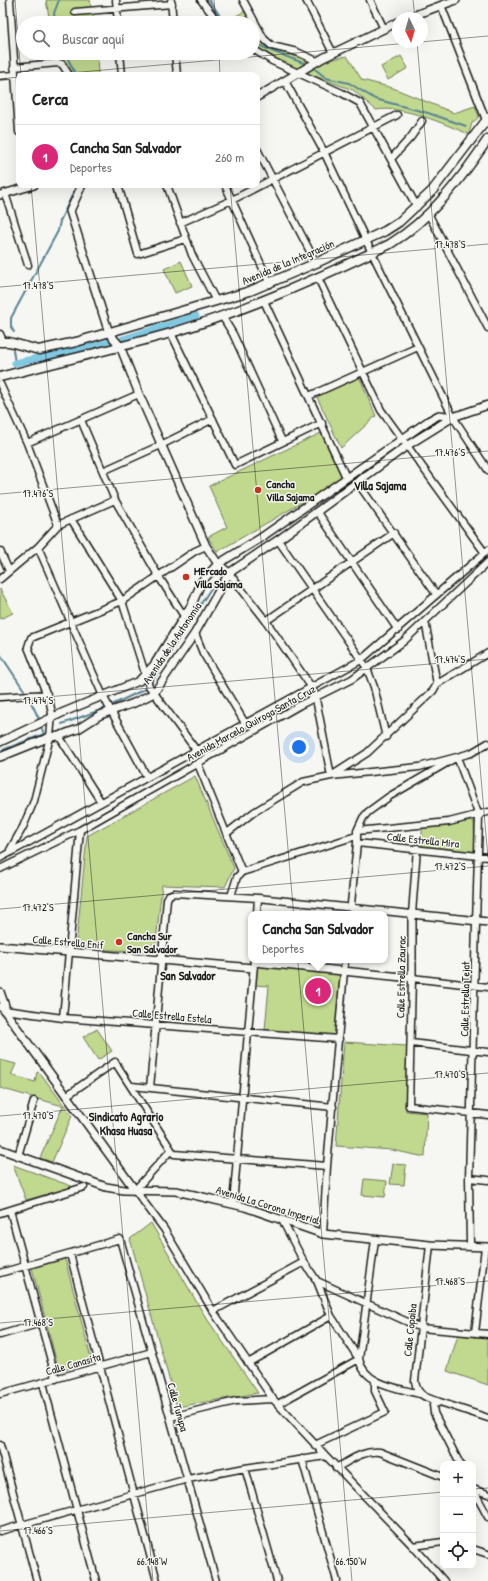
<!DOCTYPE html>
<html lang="es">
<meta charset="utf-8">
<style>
:root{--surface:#fff;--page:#f6f6f6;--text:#222;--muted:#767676;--line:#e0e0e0;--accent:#db2777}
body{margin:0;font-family:"Patrick Hand",sans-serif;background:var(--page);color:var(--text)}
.controls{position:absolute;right:12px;bottom:12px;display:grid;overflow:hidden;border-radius:8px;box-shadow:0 4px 16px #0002}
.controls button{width:36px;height:36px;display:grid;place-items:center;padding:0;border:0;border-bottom:1px solid var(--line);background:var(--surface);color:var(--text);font:20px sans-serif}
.compass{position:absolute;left:392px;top:12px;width:36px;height:36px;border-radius:50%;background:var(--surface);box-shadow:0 4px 16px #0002;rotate:175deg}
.you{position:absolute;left:299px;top:747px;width:14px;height:14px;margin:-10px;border:3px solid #fff;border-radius:50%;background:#1a73e8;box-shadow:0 0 0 6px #1a73e833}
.badge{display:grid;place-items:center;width:26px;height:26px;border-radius:50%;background:var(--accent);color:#fff;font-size:13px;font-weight:700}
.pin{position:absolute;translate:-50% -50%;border:2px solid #fff;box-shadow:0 1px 4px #0006}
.popup{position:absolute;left:248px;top:911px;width:140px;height:52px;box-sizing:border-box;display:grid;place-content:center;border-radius:8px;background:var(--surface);filter:drop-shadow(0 1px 3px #0005);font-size:13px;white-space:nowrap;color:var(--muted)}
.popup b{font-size:15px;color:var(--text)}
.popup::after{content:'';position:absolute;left:50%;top:100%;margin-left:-8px;border:8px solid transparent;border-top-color:var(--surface)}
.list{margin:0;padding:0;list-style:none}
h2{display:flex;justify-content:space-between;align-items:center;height:52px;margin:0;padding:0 16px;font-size:17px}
h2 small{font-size:13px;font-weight:400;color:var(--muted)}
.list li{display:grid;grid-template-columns:26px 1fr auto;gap:12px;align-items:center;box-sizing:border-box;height:64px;padding:0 16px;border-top:1px solid var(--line)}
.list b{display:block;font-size:15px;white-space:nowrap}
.list p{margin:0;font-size:13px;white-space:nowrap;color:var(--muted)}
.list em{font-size:13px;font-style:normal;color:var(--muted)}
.icon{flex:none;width:22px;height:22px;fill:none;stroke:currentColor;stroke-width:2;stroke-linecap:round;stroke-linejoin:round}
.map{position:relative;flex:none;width:488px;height:1581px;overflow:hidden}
.search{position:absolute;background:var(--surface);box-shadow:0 4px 16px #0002;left:16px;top:16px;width:244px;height:44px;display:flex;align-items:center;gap:10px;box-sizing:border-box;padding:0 14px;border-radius:22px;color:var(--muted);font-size:15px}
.panel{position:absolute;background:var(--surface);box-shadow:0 4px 16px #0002;left:16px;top:72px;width:244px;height:116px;border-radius:8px}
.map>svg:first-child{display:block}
.green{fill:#c1d88f;stroke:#6e7a56}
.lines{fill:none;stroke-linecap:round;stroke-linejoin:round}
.stream{stroke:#588492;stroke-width:2}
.canal{stroke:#80c9e1;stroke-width:7}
.minor-casing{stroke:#1c1c1c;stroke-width:9}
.tertiary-casing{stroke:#1c1c1c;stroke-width:10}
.secondary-casing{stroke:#1c1c1c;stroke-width:11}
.minor{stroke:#f6f6f2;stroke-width:6}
.tertiary{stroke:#f6f6f2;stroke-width:7}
.secondary{stroke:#f6f6f2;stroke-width:8}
.ticks{fill:none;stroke:#1c1c1c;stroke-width:1;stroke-opacity:0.45}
.poi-dot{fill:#c8321e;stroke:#f6f6f2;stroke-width:1.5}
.labels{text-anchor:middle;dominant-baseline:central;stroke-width:3;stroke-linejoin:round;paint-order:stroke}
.street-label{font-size:11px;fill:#1c1c1c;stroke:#f6f6f2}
.poi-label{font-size:11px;font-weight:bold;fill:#1c1c1c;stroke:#f6f6f2;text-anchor:start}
.neighbourhood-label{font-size:12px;font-weight:bold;fill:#1c1c1c;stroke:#f6f6f2}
.ticks-label{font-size:10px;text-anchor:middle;fill:#1c1c1c;stroke:#f6f6f2;stroke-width:3;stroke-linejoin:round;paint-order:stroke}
</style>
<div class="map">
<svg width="488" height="1581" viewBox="0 0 488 1581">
<rect width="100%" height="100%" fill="#f6f6f2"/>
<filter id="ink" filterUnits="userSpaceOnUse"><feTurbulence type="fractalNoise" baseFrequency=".025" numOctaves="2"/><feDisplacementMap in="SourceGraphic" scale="8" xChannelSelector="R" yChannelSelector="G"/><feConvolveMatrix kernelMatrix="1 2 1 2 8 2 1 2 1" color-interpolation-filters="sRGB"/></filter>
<g filter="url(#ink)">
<path class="green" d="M46,0H90L94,23H50Z
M245,11L251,23H229L227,21Z
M253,27L260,41L285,53L317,63L347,56L362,80L393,88L454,113L475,106L479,117L472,123L469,134C443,124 404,105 376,110L353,90L295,69L253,45Z
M55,53H97L98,75H66Z
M401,56L408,68L388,80L381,67Z
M181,261L192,286L175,293L164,269Z
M359,376L376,416L341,448L316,395Z
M321,433L344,478L217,552L208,537L227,527L209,486Z
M0,589L13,613L0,619Z
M195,776L234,868L225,887L162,885L155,951L105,950V948L76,946L87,836Z
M474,821L475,853L422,846V828Z
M257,966L340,973L335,1036L265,1030L269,986L255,985Z
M97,1029L112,1051L98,1060L83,1037Z
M344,1042L407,1046L406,1111L427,1113L425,1157L392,1150L336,1146Z
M0,1060L16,1064L11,1075L35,1082L37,1072L41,1074L72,1116L52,1162L40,1158L63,1106L0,1088Z
M393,1164L406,1165L404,1185L390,1184Z
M13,1165L74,1187L26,1200Z
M364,1179L387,1181L385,1197L362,1195Z
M151,1223L203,1313L258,1393L177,1407L130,1239Z
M65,1259L92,1362L59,1371L32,1268Z
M458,1335L488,1338V1385L447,1371Z"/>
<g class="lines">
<path class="stream" d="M209,0L225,23
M55,23L54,13L59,0
M253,42L274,52L306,64
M65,53L76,75
M315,69L326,78L349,83L375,99L428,113L466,126
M14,332L11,327V318L58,231L60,221L77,185
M13,350L15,363
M0,654L24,690
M152,681L213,585
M30,700L39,719
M114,704L145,689
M62,724L103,709
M42,729L44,734
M0,751L44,734"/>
<path class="canal" d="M123,339L196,316
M15,363L115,341"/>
<g class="minor-casing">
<path id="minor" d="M10,0L19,132
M116,0L118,23
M201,0L219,23
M243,0L264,39L272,46L297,52L317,61
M306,0L333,53
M370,0L384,29
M171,1L173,23
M441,5L486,120
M75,12L172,4
M253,49L272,61L342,93L360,103L417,207
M120,53L122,75
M175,53L177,75
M14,67L58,63L62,64L69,75
M0,76L15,75
M285,81L324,152L372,253L453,417L488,470
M257,149L316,263
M391,159L411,137L422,121
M118,185L138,254L185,239
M167,185L192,255L216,301
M225,185L270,284
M5,193L28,265
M429,215L488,328
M180,223L232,200L397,115
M318,278L381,410L485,553
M264,301L346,477
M222,316L233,334L282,441
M171,333L235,465L322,423
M0,334L3,341
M0,384L27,443L58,525L38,547L0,579
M309,396L418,347
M81,420L115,500L159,577L184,616
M27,443L139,394
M103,471L161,445L213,419
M357,482L436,594
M317,511L398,630
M71,519L122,601L149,686L196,750
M58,525L115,500
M278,540L367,668L374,687L386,737
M38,547L103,696L147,777
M0,551L9,571
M229,573L266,621L312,688L316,699L331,776L419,767L457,757L479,816L469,1178L470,1245
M266,621L394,533
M425,621L437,684
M195,633L203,653L245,723
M0,697L47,694
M59,736L101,802
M198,764L242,872
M357,831L449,822L488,812
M227,833L254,812L303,782L331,776L367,753L433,691L437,684L488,653
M357,843L488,857
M10,850L23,827L34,801L50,737L52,714L50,703L28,647L31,638L122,601L195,551L206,546
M0,858L361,660L488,550
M0,869L80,830L300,705L352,679L404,641L488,562
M231,896L237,877L242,872L356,836
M257,914L258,898
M350,914L357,843V831L363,818L368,812L390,796L457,757L471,753L488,743
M488,987L412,978L409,1106L488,1115
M0,1007L4,1010L63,1018L339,1039
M63,1018L80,830
M411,1043L488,1052
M132,1086L333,1107
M150,1088L167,899L169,895L174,893L258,898L412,914L417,848
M66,1096L115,1062L174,1154L327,1166
M171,1150L135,1190L164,1229L213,1311L273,1399L326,1456L413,1546L444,1581
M18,1156L34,1101
M469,1178L488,1180
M233,1204L254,964
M10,1210L56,1379
M0,1213L84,1187
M282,1220L304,1262L317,1281L421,1328L488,1334
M323,1234L327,1166L345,960
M430,1245L415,1381C417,1396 427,1398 440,1402
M70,1254L157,1581
M0,1273L120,1239L216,1581
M317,1281L331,1316L359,1359C364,1385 399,1388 420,1394
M213,1311L304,1262
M475,1333L485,1247
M0,1335L41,1323
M248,1363L331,1316
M43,1383L96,1581
M0,1394L152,1352
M278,1404L359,1359L375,1240
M171,1417L236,1401L273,1399
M0,1445L37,1581
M315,1445L385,1412L375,1391V1381
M302,1459L337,1581
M460,1464L434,1413L433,1405L440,1402L488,1418
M245,1468L277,1581
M336,1468C351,1460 363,1450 380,1452L443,1477
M473,1489L488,1517
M473,1489L488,1494
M0,1531L188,1479L245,1468L326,1456
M413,1546L443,1542
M473,1549L488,1554"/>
</g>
<g class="tertiary-casing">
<path id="tertiary" d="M407,18L456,0
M257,97L323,58L398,22
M82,185L70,211L109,333L120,346L139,394L206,546L218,564L229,573
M0,195L34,185
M0,742L64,712L139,681L154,665L192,604L202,581L218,564L259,539L428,421L439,415L453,417
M0,757L50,737L59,736L78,729L100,715L134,703L154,693L195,633L229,573L278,540L408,445L453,417L488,405
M0,946L253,968
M254,962L412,978V914L488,922
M0,992L5,1006L4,1010L135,1190
M0,1149L106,1187L124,1190L176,1191L194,1195L245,1207L323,1234L430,1245L488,1247"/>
</g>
<g class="secondary-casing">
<path id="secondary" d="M0,342H9L39,350L76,342L250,291L316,263L385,231L399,222L432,191L488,118
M0,377C57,362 114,349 171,333C247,310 319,278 390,244C431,219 461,179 488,139"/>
</g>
<use href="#minor" class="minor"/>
<use href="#tertiary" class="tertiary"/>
<use href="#secondary" class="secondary"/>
</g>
</g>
<path class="ticks" d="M15,0L21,75M214,0L216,23M413,0L415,18M417,42L488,858M219,53L220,75M47,75L488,36M0,79L19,77M31,185L153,1581M230,185L352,1581M0,287L488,244M0,494L488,451M0,701L488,659M0,909L488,866M0,1116L488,1073M0,1323L488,1281M473,1489L488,1488M0,1531L443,1492"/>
<g class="poi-dot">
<circle cx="258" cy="490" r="4"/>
<circle cx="186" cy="577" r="4"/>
<circle cx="119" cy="942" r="4"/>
</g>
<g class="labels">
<g class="street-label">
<text transform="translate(288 262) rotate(-23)">Avenida de la Integración</text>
<text transform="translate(172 643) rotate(-56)">Avenida de la Autonomía</text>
<text transform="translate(251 723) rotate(-29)">Avenida Marcelo Quiroga Santa Cruz</text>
<text transform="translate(423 840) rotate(6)">Calle Estrella Mira</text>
<text transform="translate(68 942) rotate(5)">Calle Estrella Enif</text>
<text transform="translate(401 977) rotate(-89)">Calle Estrella Zaurac</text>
<text transform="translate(465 999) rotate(-89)">Calle Estrella Tejat</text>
<text transform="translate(172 1016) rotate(5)">Calle Estrella Estela</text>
<text transform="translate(268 1205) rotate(17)">Avenida La Corona Imperial</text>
<text transform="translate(410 1330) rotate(-84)">Calle Copaiba</text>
<text transform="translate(73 1364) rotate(-16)">Calle Canasita</text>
<text transform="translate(178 1407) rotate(74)">Calle Tunupa</text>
</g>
<g class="poi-label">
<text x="266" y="484">Cancha<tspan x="266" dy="13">Villa Sajama</tspan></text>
<text x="194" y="571">MErcado<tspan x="194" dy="13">Villa Sajama</tspan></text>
<text x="127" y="936">Cancha Sur<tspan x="127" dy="13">San Salvador</tspan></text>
</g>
<g class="neighbourhood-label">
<text x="380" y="485">Villa Sajama</text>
<text x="188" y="975">San Salvador</text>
<text x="126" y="1116">Sindicato Agrario<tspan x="126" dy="14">Khasa Huasa</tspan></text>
</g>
</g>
<g class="ticks-label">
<text x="450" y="248">17.478°S</text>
<text x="38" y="289">17.478°S</text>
<text x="450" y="456">17.476°S</text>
<text x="38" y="497">17.476°S</text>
<text x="450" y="663">17.474°S</text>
<text x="38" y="704">17.474°S</text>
<text x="450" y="870">17.472°S</text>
<text x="38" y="911">17.472°S</text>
<text x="450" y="1078">17.470°S</text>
<text x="38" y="1119">17.470°S</text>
<text x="450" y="1285">17.468°S</text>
<text x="38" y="1326">17.468°S</text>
<text x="38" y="1534">17.466°S</text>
<text x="152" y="1565">66.148°W</text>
<text x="351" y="1565">66.150°W</text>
</g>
</svg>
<div class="controls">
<button>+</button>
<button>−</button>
<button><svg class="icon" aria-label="locate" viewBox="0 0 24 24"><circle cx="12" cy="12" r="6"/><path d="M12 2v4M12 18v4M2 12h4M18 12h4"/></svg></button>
</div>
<svg class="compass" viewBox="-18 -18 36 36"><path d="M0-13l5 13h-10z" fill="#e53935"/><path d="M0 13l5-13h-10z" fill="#767676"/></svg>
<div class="you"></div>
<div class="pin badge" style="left:318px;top:991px">1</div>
<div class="popup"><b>Cancha San Salvador</b>Deportes</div>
<div class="search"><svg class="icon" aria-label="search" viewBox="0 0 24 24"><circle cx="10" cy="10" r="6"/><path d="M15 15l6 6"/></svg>Buscar aquí</div>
<section class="panel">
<h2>Cerca<small></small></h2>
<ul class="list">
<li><span class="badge">1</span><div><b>Cancha San Salvador</b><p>Deportes</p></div><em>260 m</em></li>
</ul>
</section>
</div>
